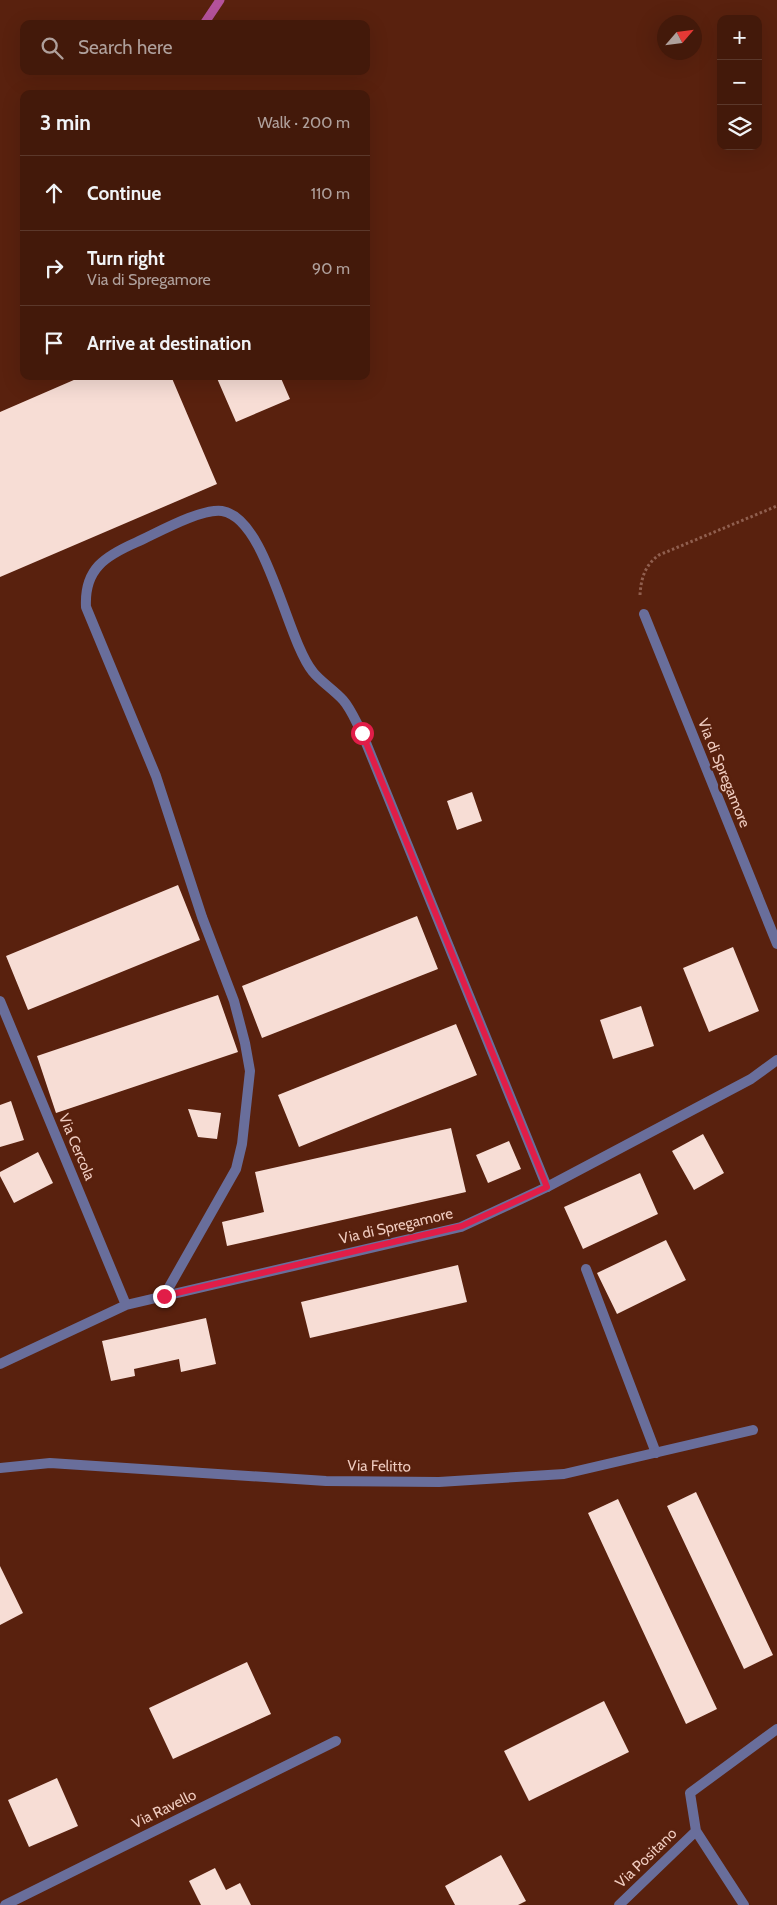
<!DOCTYPE html>
<meta charset="utf-8">
<style>
:root{--surface:#43190a;--page:#4a2213;--text:#f1f3f6;--muted:#afa09c;--line:#5b382b}
body{margin:0;font-family:Cabin,sans-serif;background:var(--page);color:var(--text)}
.controls{position:absolute;right:15px;top:15px;display:grid;overflow:hidden;border-radius:10px;box-shadow:0 5px 20px #0002}
.controls button{width:45px;height:45px;display:grid;place-items:center;padding:0;border:0;border-bottom:1px solid var(--line);background:var(--surface);color:var(--text);font:25px sans-serif}
.compass{position:absolute;left:657px;top:15px;width:45px;height:45px;border-radius:50%;background:var(--surface);box-shadow:0 5px 20px #0002;rotate:62deg}
.stop{position:absolute;width:15px;height:15px;margin:-11px;border:4px solid #e11d48;border-radius:50%;background:#fff}
.stop.end{background:#e11d48;border-color:#fff;box-shadow:0 1px 5px #0008}
.list{margin:0;padding:0;list-style:none}
h2{display:flex;justify-content:space-between;align-items:center;height:65px;margin:0;padding:0 20px;font-size:21px}
h2 small{font-size:16px;font-weight:400;color:var(--muted)}
.list li{display:grid;grid-template-columns:32px 1fr auto;gap:15px;align-items:center;box-sizing:border-box;height:75px;padding:0 20px;border-top:1px solid var(--line)}
.list b{display:block;font-size:19px;white-space:nowrap}
.list p{margin:0;font-size:16px;white-space:nowrap;color:var(--muted)}
.list em{font-size:16px;font-style:normal;color:var(--muted)}
.icon{flex:none;width:28px;height:28px;fill:none;stroke:currentColor;stroke-width:2;stroke-linecap:round;stroke-linejoin:round}
.map{position:relative;flex:none;width:777px;height:1905px;overflow:hidden}
.search{position:absolute;background:var(--surface);box-shadow:0 5px 20px #0002;left:20px;top:20px;width:350px;height:55px;display:flex;align-items:center;gap:12px;box-sizing:border-box;padding:0 18px;border-radius:10px;color:var(--muted);font-size:19px}
.panel{position:absolute;background:var(--surface);box-shadow:0 5px 20px #0002;left:20px;top:90px;width:350px;height:290px;border-radius:10px}
.map>svg:first-child{display:block}
.lines{fill:none;stroke-linecap:round;stroke-linejoin:round}
.stream{stroke:#b4529b;stroke-width:9}
.building{fill:#f7ddd5}
.path{stroke:#905f4f;stroke-width:3;stroke-dasharray:2.5 2.5;stroke-linecap:butt}
.lane{stroke:#696e9b;stroke-width:10}
.street{stroke:#696e9b;stroke-width:10}
.route{stroke:#e11d48;stroke-width:6}
.labels{text-anchor:middle;dominant-baseline:central;stroke-width:5;stroke-linejoin:round;paint-order:stroke}
.street-label{font-size:15px;fill:#efcbbf;stroke:#59210e}
</style>
<div class="map">
<svg width="777" height="1905" viewBox="0 0 777 1905">
<rect width="100%" height="100%" fill="#59210e"/>
<g class="lines">
<path class="stream" d="M204,24L220,0"/>
</g>
<path class="building" d="M83,376H171L217,484L0,577V412Z
M216,376H280L290,399L236,422Z
M472,792L482,821L457,830L447,801Z
M178,885L200,940L28,1010L6,956Z
M417,916L438,969L262,1038L242,986Z
M733,947L759,1011L709,1032L683,968Z
M218,995L238,1052L56,1113L37,1056Z
M641,1006L654,1046L613,1059L600,1020Z
M456,1024L477,1075L299,1147L278,1095Z
M11,1101L24,1140L0,1147V1105Z
M188,1109L221,1113L217,1139L198,1137Z
M451,1128L466,1192L227,1246L222,1222L264,1212L255,1172Z
M703,1134L724,1173L694,1190L672,1151Z
M509,1141L521,1169L488,1183L476,1155Z
M38,1152L53,1183L14,1203L0,1176V1172Z
M640,1173L658,1214L583,1249L564,1207Z
M666,1240L686,1280L617,1314L597,1273Z
M458,1265L467,1302L310,1338L301,1302Z
M206,1318L216,1364L181,1372L179,1359L134,1369L135,1376L111,1381L102,1341Z
M696,1492L773,1655L744,1669L667,1506Z
M618,1499L717,1709L686,1724L588,1513Z
M0,1566L23,1613L0,1625Z
M247,1662L271,1714L173,1759L149,1708Z
M604,1701L629,1752L529,1801L504,1751Z
M57,1778L78,1826L29,1847L8,1800Z
M501,1855L526,1901L518,1905H455L445,1886Z
M215,1868L226,1890L240,1883L251,1905H201L189,1881Z"/>
<g class="lines">
<path class="path" d="M640,595C641,578 645,565 659,555L777,506"/>
<path class="lane" d="M586,1269L656,1453
M164,1296L236,1169L242,1144L250,1071L245,1043L234,1001L202,917L156,776L86,607C84,569 105,556 137,542C157,533 201,508 222,511C267,518 286,639 313,672C320,681 334,690 343,700C351,709 356,722 362,733L547,1187"/>
<path class="street" d="M644,614L777,944
M0,1001L126,1305
M0,1364L126,1305L461,1227L547,1187L751,1079L777,1060
M0,1468L50,1463L326,1481L439,1482L564,1474L753,1430
M5,1905L336,1741
M619,1905L696,1831
M744,1905L696,1831L690,1793L777,1729"/>
</g>
<g class="lines">
<path class="route" d="M164,1296L462,1226L547,1187L362,733"/>
</g>
<g class="labels">
<g class="street-label">
<text transform="translate(724 773) rotate(68)">Via di Spregamore</text>
<text transform="translate(77 1147) rotate(67)">Via Cercola</text>
<text transform="translate(396 1226) rotate(-13)">Via di Spregamore</text>
<text transform="translate(379 1466) rotate(1)">Via Felitto</text>
<text transform="translate(164 1809) rotate(-26)">Via Ravello</text>
<text transform="translate(646 1858) rotate(-44)">Via Positano</text>
</g>
</g>
</svg>
<div class="controls">
<button>+</button>
<button>−</button>
<button><svg class="icon" aria-label="layers" viewBox="0 0 24 24"><path d="M12 4l9 5-9 5-9-5zM3 14l9 5 9-5"/></svg></button>
</div>
<svg class="compass" viewBox="-18 -18 36 36"><path d="M0-13l5 13h-10z" fill="#e53935"/><path d="M0 13l5-13h-10z" fill="#afa09c"/></svg>
<div class="stop" style="left:362px;top:733px"></div>
<div class="stop end" style="left:164px;top:1296px"></div>
<div class="search"><svg class="icon" aria-label="search" viewBox="0 0 24 24"><circle cx="10" cy="10" r="6"/><path d="M15 15l6 6"/></svg>Search here</div>
<section class="panel">
<h2>3 min<small>Walk · 200 m</small></h2>
<ul class="list">
<li><svg class="icon" aria-label="ahead" viewBox="0 0 24 24"><path d="M12 20V5M6 11l6-6 6 6"/></svg><div><b>Continue</b></div><em>110 m</em></li>
<li><svg class="icon" aria-label="right" viewBox="0 0 24 24"><path d="M7 20v-9h11M14 6l5 5-5 5"/></svg><div><b>Turn right</b><p>Via di Spregamore</p></div><em>90 m</em></li>
<li><svg class="icon" aria-label="arrive" viewBox="0 0 24 24"><path d="M6 21V4h12l-3 4 3 4H6"/></svg><div><b>Arrive at destination</b></div></li>
</ul>
</section>
</div>
